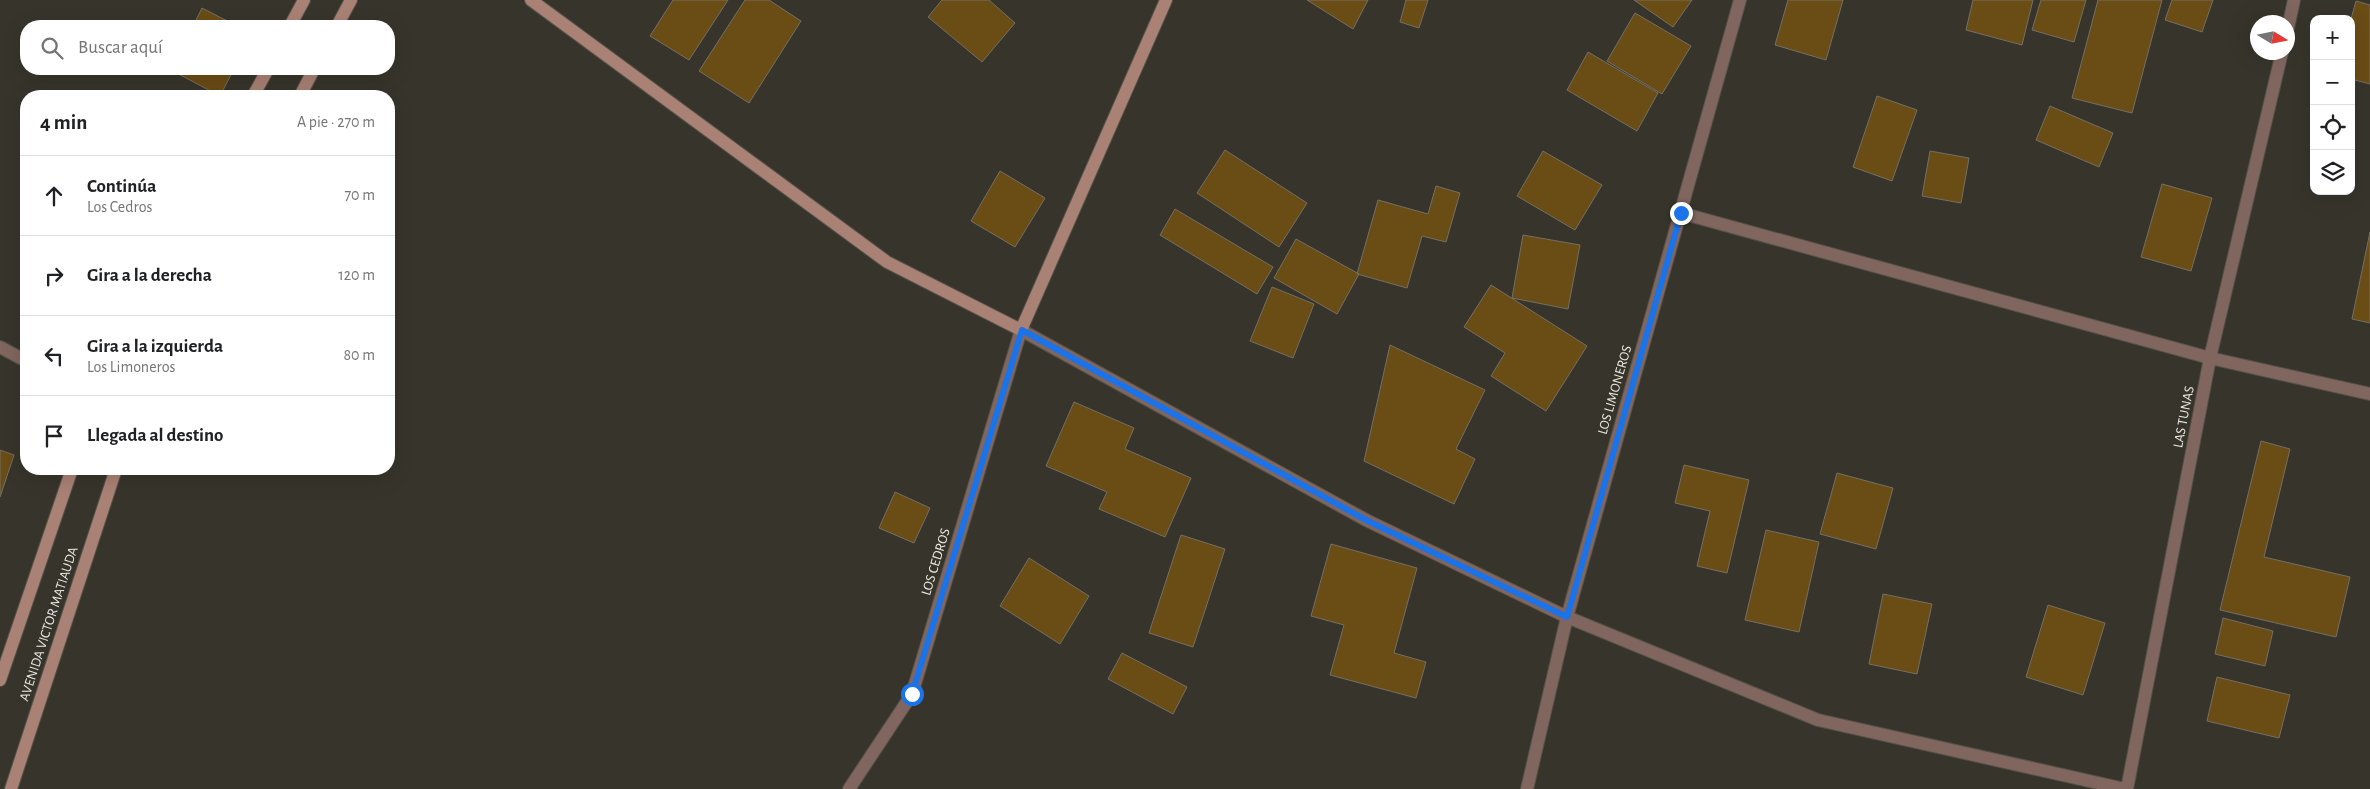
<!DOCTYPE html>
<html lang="es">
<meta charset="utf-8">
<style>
:root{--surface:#fff;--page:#f6f6f6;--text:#202124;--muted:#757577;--line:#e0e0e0}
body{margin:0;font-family:"Alegreya Sans",sans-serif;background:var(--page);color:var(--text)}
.controls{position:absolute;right:15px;top:15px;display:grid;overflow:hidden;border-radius:10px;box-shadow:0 5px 20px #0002}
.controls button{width:45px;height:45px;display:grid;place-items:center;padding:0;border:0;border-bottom:1px solid var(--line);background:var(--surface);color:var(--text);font:25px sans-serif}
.compass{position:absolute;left:2250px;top:15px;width:45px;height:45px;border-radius:50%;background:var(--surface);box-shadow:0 5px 20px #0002;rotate:100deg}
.stop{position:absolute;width:15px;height:15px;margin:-11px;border:4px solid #1a73e8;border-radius:50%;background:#fff}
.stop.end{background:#1a73e8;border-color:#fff;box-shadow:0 1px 5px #0008}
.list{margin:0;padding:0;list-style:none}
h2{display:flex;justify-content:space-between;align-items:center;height:65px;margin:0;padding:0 20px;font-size:21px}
h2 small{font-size:16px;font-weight:400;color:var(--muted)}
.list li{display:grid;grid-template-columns:32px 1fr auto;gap:15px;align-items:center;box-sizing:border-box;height:80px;padding:0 20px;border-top:1px solid var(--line)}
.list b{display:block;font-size:19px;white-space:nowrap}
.list p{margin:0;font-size:16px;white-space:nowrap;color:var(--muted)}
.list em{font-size:16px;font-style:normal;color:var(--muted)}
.icon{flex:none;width:28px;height:28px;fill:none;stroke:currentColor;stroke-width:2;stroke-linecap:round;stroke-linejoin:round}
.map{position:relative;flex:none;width:2370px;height:789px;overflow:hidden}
.search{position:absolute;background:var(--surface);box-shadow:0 5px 20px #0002;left:20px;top:20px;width:375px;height:55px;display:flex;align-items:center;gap:12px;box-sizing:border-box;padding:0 18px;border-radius:20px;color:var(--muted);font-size:19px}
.panel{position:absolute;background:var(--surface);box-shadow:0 5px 20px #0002;left:20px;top:90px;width:375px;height:385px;border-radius:20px}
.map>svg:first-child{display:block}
.building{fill:#6a4c15;stroke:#756f65}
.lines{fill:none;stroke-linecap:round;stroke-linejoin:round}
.street-casing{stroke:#545248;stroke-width:14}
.secondary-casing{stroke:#545248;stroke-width:14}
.street{stroke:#80665e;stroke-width:12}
.secondary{stroke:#aa8175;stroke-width:12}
.route{stroke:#1a73e8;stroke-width:6}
.labels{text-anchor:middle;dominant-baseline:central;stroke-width:5;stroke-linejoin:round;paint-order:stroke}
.street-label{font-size:14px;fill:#ebeae3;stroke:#37352b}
</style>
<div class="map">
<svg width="2370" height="789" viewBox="0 0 2370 789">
<rect width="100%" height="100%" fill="#37352b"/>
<path class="building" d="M673,0H728L689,60L650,36Z
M745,0H769L801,21L749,103L699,71Z
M942,0H989L1015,23L982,62L928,17Z
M1307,0H1368L1353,29Z
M1406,0H1428L1419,28L1400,22Z
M1634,0H1692L1673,27Z
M1788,0H1843L1826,60L1775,45Z
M1973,0H2033L2022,45L1966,30Z
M2041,0H2086L2074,42L2032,30Z
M2098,0H2162L2132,113L2072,98Z
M2172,0H2213L2202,32L2165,20Z
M2356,1L2370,5V84L2351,79V19Z
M202,8L237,26H193Z
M1635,13L1691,46L1662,94L1607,61Z
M1588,52L1658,93L1637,131L1567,90Z
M172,69H234L220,96L171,70Z
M1877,96L1917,110L1892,181L1853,167Z
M2050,106L2113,133L2099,167L2036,140Z
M1225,150L1307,203L1279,247L1197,193Z
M1543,151L1602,185L1575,230L1517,196Z
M1930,151L1969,158L1961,203L1922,196Z
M1000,171L1045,198L1015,247L971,221Z
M2162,184L2212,198L2191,271L2141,257Z
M1436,186L1460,193L1446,242L1422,236L1407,288L1357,274L1378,200L1428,214Z
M1175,209L1273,267L1257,294L1160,235Z
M2370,232V323L2352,319Z
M1523,235L1580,245L1568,309L1512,298Z
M1296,239L1359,274L1337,314L1274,278Z
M1491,285L1587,346L1546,411L1491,376L1505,353L1464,327Z
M1272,287L1314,304L1293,358L1250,341Z
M1390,345L1485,390L1456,449L1475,459L1454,504L1364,461Z
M1074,402L1134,428L1125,449L1191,478L1165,537L1099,509L1107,492L1046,466Z
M2261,441L2290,449L2264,557L2350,577L2336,637L2220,610Z
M0,450L14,455L0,497Z
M1684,465L1749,480L1727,573L1697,566L1710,511L1675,503Z
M1837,473L1893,488L1876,549L1820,534Z
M895,492L930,508L914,543L879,528Z
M1766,530L1819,542L1799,632L1745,620Z
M1181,535L1225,549L1193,647L1149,633Z
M1331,544L1417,568L1394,653L1426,662L1416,698L1330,675L1344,625L1311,616Z
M1029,558L1089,596L1060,644L1000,606Z
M1883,594L1932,604L1917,674L1869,664Z
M2048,605L2105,623L2083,695L2026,677Z
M2223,618L2273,631L2265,666L2215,654Z
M1122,653L1187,687L1173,714L1108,679Z
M2217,677L2290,695L2279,738L2207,721Z"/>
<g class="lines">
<g class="street-casing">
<path id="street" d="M2288,28L2294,0
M1681,213L2210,358L2370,394
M0,347L26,361
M849,789L912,694L1021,330L1366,520L1567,617L1818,720L2125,789
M1527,789L1567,617L1740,0
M2127,789L2210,358L2282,52"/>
</g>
<g class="secondary-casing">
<path id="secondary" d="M531,0L887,262L1021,330L1166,0
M290,26L304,0
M337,26L351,0
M253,96L268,69
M300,96L314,69
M0,680L72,469
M11,789L116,469"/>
</g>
<use href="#street" class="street"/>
<use href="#secondary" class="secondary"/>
</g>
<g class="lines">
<path class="route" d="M912,694L1022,330L1366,520L1567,617L1681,213"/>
</g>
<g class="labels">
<g class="street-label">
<text transform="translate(1615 390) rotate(-74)">LOS LIMONEROS</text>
<text transform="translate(2184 417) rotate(-79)">LAS TUNAS</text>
<text transform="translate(936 562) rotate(-73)">LOS CEDROS</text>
<text transform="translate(49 624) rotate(-72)">AVENIDA VICTOR MATIAUDA</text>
</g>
</g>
</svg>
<div class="controls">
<button>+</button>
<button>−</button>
<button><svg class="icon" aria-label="locate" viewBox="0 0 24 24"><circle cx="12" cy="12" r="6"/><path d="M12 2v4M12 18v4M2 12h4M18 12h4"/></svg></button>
<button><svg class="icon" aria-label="layers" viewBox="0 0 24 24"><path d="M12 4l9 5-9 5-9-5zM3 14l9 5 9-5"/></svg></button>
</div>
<svg class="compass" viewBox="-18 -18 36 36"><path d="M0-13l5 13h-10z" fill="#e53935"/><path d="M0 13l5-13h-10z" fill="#757577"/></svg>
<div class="stop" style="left:912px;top:694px"></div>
<div class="stop end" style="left:1681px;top:213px"></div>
<div class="search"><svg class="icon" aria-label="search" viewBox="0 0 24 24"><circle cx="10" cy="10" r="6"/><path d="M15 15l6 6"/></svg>Buscar aquí</div>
<section class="panel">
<h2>4 min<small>A pie · 270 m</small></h2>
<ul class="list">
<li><svg class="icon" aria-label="ahead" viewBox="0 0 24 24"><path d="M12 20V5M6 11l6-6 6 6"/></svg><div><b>Continúa</b><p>Los Cedros</p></div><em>70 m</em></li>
<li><svg class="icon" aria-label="right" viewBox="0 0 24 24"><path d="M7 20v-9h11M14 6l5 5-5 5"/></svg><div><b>Gira a la derecha</b></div><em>120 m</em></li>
<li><svg class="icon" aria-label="left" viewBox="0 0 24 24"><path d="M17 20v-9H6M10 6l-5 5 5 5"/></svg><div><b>Gira a la izquierda</b><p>Los Limoneros</p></div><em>80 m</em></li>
<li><svg class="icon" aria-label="arrive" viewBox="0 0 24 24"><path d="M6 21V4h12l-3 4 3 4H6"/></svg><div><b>Llegada al destino</b></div></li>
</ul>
</section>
</div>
